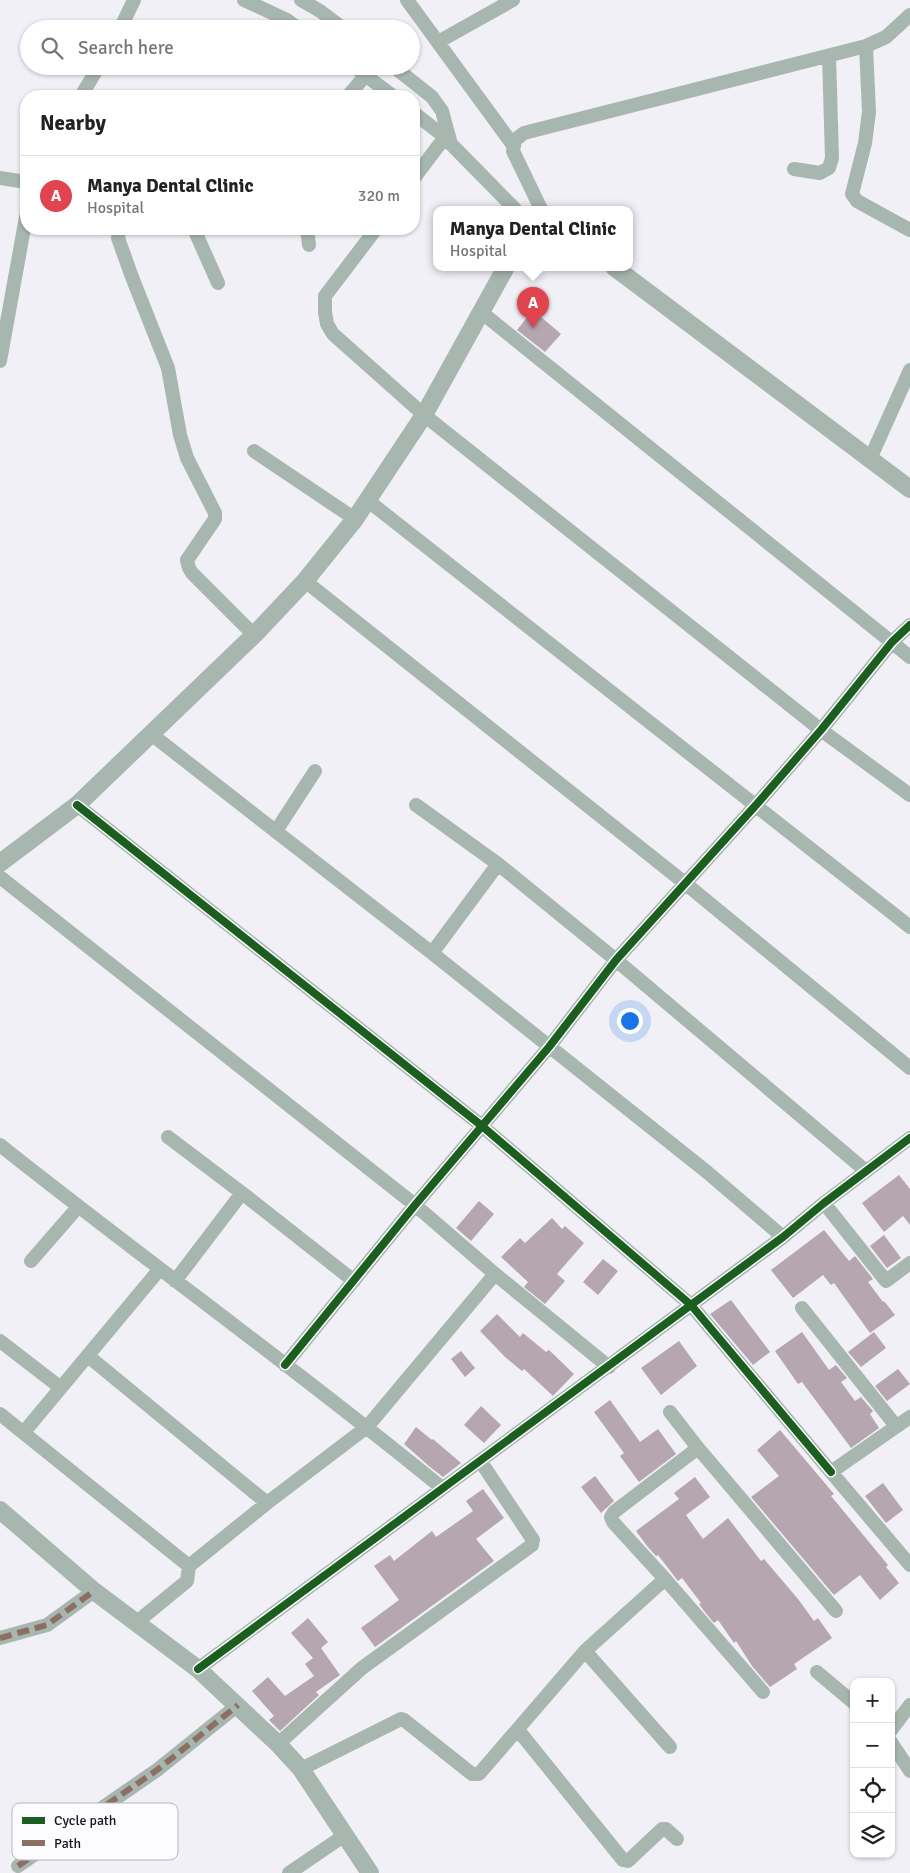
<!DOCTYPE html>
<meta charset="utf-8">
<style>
:root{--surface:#fff;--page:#f6f6f6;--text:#222;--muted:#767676;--line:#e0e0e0;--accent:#636367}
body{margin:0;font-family:Signika,sans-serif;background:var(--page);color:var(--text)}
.controls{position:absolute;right:15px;bottom:15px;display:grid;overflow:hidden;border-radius:10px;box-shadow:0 1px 4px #0004}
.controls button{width:45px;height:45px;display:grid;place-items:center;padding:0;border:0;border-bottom:1px solid var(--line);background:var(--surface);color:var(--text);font:25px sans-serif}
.you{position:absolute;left:629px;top:1020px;width:18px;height:18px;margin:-12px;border:4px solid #fff;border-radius:50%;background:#1a73e8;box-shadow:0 0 0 8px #1a73e833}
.badge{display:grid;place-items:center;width:32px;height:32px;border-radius:50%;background:var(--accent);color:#fff;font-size:16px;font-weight:700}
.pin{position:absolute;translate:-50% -41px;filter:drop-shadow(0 1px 2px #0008)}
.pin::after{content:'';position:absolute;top:26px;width:18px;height:15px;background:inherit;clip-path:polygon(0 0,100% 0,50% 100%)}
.popup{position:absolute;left:433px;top:206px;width:200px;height:65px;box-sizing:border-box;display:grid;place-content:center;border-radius:10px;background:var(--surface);filter:drop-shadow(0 1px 4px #0005);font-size:16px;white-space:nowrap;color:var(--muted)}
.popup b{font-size:19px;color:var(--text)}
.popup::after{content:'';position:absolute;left:50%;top:100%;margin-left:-10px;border:10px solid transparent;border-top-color:var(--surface)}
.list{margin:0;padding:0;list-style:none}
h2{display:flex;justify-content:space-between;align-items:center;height:65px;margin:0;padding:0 20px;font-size:21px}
h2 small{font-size:16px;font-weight:400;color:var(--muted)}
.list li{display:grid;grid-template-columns:32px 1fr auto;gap:15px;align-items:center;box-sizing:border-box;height:80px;padding:0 20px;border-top:1px solid var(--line)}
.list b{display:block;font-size:19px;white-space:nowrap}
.list p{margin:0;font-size:16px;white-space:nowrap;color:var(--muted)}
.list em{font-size:16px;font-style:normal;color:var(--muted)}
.icon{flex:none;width:28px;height:28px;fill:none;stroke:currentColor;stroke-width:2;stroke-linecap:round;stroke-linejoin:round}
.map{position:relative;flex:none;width:910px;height:1873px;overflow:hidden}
.search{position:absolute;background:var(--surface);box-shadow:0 1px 4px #0004;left:20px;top:20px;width:400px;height:55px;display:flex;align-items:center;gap:12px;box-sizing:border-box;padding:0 18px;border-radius:28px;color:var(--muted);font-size:19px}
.panel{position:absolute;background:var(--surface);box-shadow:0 1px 4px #0004;left:20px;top:90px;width:400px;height:145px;border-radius:20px}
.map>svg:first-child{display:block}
.building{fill:#b5a6b0}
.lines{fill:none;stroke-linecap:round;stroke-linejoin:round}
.minor{stroke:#a7b7af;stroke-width:14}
.tertiary{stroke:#a7b7af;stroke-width:18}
.quiet{stroke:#8d6e63;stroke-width:6;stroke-dasharray:12 6;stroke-linecap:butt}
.cycleway-casing{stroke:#fcfcfe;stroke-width:11}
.cycleway{stroke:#1b5e20;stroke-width:8}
.key{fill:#fcfcfe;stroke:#b7b7ba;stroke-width:1}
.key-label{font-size:14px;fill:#17171a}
</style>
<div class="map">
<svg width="910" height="1873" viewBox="0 0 910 1873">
<rect width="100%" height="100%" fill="#f0f0f6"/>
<path class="building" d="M533,310L561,334L545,352L517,330Z
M899,1175L910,1189V1225L903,1216L884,1232L862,1203Z
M479,1201L494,1214L471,1241L456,1228Z
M552,1218L562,1229L565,1226L584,1243L557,1274L565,1281L545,1304L524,1287L528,1282L501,1257L520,1238L525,1243Z
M824,1230L849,1261L855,1256L873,1279L868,1282L883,1302L884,1301L895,1315L870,1333L834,1283L831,1285L823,1275L793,1298L771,1270Z
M884,1235L901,1258L887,1268L870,1246Z
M603,1259L618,1271L598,1295L583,1282Z
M731,1300L770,1352L753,1365L710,1314Z
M497,1314L520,1337L523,1333L546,1352L549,1350L574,1374L553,1396L524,1369L522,1371L505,1357L480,1331Z
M802,1332L829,1370L836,1365L847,1378L841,1382L855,1401L861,1397L873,1411L870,1414L879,1428L851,1448L802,1382L798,1384L775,1351Z
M874,1332L886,1348L861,1367L848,1352Z
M679,1341L697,1366L661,1395L641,1368Z
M461,1351L475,1368L465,1377L451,1359Z
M898,1369L910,1384L887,1401L875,1386Z
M610,1400L640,1442L658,1429L676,1454L639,1482L620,1456L624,1453L594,1412Z
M481,1406L501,1425L484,1443L464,1425Z
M416,1427L432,1440L433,1439L461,1463L443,1477L430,1467L404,1444Z
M780,1430L834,1494L831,1496L888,1565L886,1567L899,1583L880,1600L860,1575L834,1595L751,1497L779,1476L757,1450Z
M595,1476L614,1501L601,1513L581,1487Z
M695,1477L710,1497L686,1515L703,1539L728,1518L761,1561L764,1559L798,1599L814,1621L818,1618L832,1638L794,1664L797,1669L770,1687L752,1666L736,1641L734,1643L718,1620L714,1623L704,1611L699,1604L701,1603L682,1578L678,1581L658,1555L656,1556L647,1546L636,1531L679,1499L674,1493Z
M883,1483L903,1510L886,1523L865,1496Z
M483,1489L504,1518L476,1539L494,1561L375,1647L361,1628L399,1600L374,1566L390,1555L394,1561L432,1531L436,1537L473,1511L466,1501Z
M308,1618L328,1642L321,1648L340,1675L316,1692L319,1695L280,1731L269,1720L274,1716L252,1691L268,1677L285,1696L314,1676L305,1664L313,1658L291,1633Z"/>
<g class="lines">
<path class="minor" d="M244,0L287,20L299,29
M301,0L320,11L344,29
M407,0L513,145
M120,29L134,0
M438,42L513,0
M866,46L869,112L865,143L852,194L857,201L910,230
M353,66L393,96
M393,66L432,97L442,111L451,144L515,209
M81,96L99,66
M348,96L366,75
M414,113L450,141
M794,169L820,173L829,168L832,158L829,56
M0,178L26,182
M414,178L445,137
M541,209L513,151L515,140L524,133L866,46L886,37L910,15
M119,229L118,238L132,277L168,368L180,435L187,458L215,513V519L187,560L189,568L192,573L254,635
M194,229L218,283
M307,229L309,245
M376,229L325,296V312L327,324L333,334L424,415L821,730L910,795
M481,312L910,657
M0,361L26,217
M254,451L355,519
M870,459L910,370
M367,500L910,927
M305,581L686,884L910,1068
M151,734L432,953L707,1172L783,1237
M77,805L482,1126L691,1305L831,1472
M416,805L498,864L616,960L866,1171
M276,831L315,771
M0,877L415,1205L495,1274L609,1367
M432,953L498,864
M168,1137L242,1193L175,1281
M0,1145C146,1261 298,1370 442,1488
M242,1193L354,1281
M824,1203L886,1281L910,1263
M31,1261L78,1207
M802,1308L896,1426
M0,1341L61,1388
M88,1356L267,1503
M285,1365L415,1205L549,1047L616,960L756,805L821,730L892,642L910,625
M0,1414L189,1566
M910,1417L831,1472L910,1565
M24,1432L159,1270
M698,1448L836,1611
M665,1579L613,1522L611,1517L614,1512L698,1448L670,1412
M137,1622L187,1581L189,1566L267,1503L367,1427L495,1274
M0,1638L47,1625L94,1591
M585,1651L670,1747
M198,1669L783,1237L824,1203L910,1138
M817,1672L854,1703
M518,1730L623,1860L628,1861L662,1829H666L677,1839
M891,1730L910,1705
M891,1742L910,1771
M278,1744L362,1668L532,1545L533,1540L481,1462
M301,1769L401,1719L404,1720L472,1774H479L585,1651L665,1579L763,1692
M18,1866L157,1770L238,1705
M289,1873L345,1835"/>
<path class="tertiary" d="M614,267L910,489
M0,863L77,805L254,635L305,581L355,519L424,415L506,267
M0,1510L94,1591L198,1669L278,1744L301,1769L370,1873"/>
<path class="quiet" d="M0,1638L47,1625L94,1591
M18,1866L157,1770L238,1705"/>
<g class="cycleway-casing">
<path id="cycleway" d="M77,805L482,1126L691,1305L831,1472
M285,1365L415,1205L549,1047L616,960L756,805L821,730L892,642L910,625
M198,1669L783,1237L824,1203L910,1138"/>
</g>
<use href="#cycleway" class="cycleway"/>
</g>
<rect x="12" y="1803" width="166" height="57" rx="8" class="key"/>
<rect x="22" y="1817" width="23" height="7" fill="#1b5e20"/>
<rect x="22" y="1840" width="23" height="6" fill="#8d6e63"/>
<g class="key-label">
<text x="54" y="1825">Cycle path</text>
<text x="54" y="1848">Path</text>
</g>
</svg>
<div class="controls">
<button>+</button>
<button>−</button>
<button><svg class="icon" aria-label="locate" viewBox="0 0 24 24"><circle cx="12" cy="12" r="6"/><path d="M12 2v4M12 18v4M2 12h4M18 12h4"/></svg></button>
<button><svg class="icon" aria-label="layers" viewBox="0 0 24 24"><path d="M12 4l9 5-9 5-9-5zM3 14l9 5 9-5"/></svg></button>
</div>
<div class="you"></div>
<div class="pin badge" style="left:533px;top:328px;background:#e0444e">A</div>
<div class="popup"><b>Manya Dental Clinic</b>Hospital</div>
<div class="search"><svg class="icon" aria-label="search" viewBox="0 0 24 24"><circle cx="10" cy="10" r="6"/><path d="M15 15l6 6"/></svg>Search here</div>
<section class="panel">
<h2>Nearby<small></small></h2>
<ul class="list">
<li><span class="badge" style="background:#e0444e">A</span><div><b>Manya Dental Clinic</b><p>Hospital</p></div><em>320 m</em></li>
</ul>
</section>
</div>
